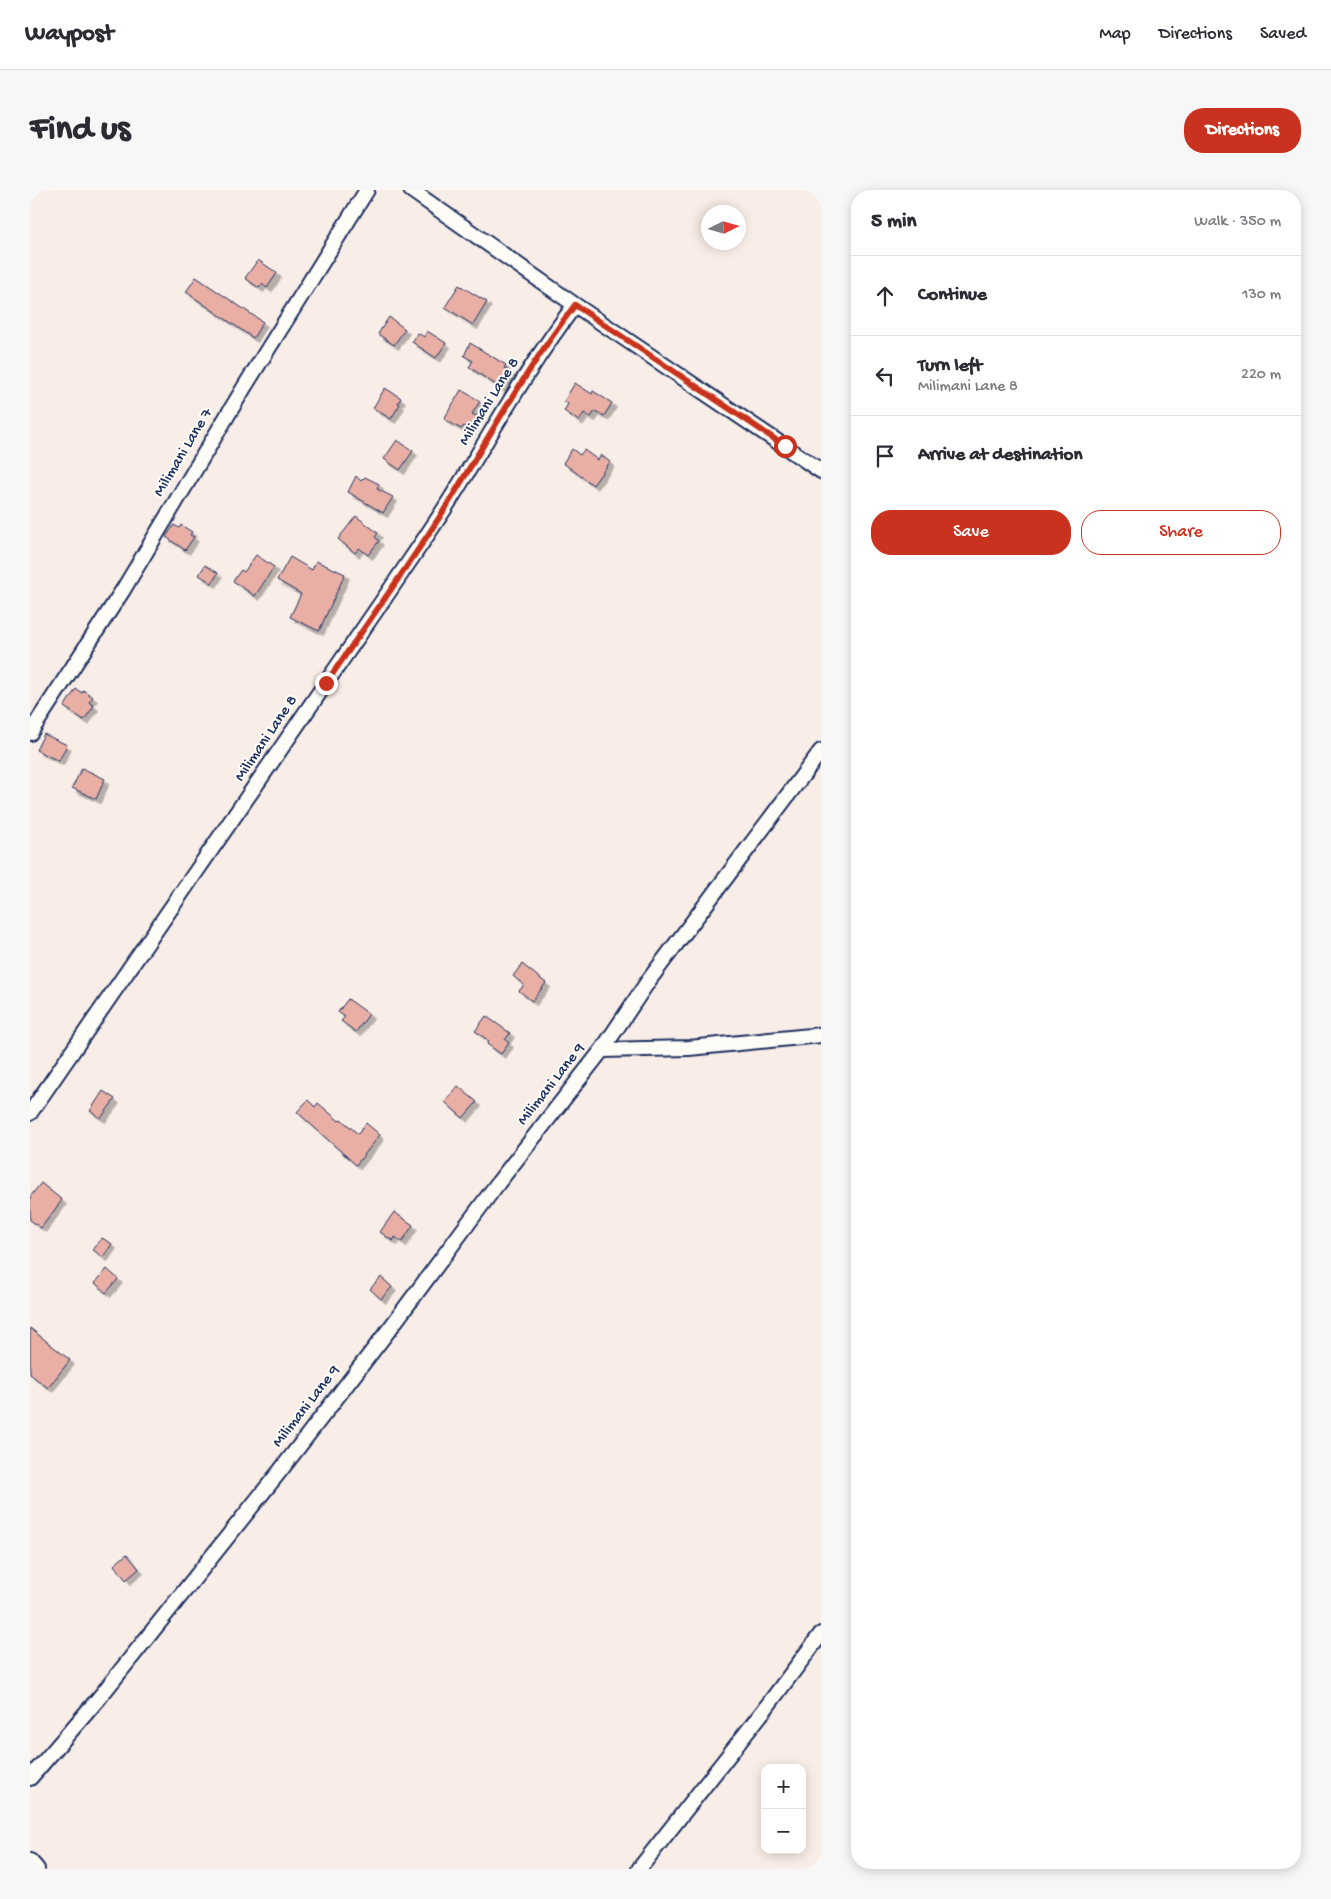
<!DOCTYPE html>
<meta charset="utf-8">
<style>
:root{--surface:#fff;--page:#f7f7f7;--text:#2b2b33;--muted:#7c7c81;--line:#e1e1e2;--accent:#c8321e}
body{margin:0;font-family:"Gochi Hand",sans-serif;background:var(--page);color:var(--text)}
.controls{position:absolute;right:15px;bottom:15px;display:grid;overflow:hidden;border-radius:10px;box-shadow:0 2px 12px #0003}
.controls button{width:45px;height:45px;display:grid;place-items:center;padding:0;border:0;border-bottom:1px solid var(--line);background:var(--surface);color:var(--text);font:25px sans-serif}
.compass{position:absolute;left:671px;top:15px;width:45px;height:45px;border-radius:50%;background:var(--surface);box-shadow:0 2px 12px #0003;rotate:85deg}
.stop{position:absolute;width:15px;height:15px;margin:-11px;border:4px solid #c8321e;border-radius:50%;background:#fff}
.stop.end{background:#c8321e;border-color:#fff;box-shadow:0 1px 5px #0008}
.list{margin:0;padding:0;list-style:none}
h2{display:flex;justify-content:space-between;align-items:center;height:65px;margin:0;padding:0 20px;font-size:21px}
h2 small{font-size:16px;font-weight:400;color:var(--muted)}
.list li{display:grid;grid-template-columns:32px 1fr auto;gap:15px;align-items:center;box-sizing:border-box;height:80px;padding:0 20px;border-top:1px solid var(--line)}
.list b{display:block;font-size:19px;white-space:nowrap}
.list p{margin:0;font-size:16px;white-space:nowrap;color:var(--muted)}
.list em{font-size:16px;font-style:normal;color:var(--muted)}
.actions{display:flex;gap:10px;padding:15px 20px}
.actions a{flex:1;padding:11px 0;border:1px solid var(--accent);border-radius:20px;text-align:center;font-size:18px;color:var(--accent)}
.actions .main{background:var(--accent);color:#fff}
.icon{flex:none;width:28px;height:28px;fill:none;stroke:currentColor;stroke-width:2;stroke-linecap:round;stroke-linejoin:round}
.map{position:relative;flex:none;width:791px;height:1679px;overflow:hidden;border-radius:20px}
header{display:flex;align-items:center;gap:30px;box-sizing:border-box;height:70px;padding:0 25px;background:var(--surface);border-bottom:1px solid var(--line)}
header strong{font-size:24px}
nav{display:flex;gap:28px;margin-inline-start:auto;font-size:18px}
.intro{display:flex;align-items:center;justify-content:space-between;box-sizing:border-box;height:120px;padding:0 30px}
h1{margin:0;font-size:35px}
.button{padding:12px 22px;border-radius:20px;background:var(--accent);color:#fff;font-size:18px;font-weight:700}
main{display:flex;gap:30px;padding:0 30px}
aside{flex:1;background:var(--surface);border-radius:20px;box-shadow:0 2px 12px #0003}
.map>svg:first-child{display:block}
.building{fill:#e9afa5;stroke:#1b2f5e;filter:url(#shadow)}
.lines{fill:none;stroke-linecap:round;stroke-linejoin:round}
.street-casing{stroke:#1b2f5e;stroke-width:18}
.street{stroke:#fdfcf7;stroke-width:14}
.route{stroke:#c8321e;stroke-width:6}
.labels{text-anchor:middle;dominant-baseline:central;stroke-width:4;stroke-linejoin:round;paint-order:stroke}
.street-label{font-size:16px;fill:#1b2f5e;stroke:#fdfcf7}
</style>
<header>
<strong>Waypost</strong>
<nav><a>Map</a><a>Directions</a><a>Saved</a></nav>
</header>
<div class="intro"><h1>Find us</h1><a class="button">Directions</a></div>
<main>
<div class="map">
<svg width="791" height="1679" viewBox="0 0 791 1679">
<defs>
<filter id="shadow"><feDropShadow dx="4.5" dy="4.5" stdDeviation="0" flood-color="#0004"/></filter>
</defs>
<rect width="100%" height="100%" fill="#f9ede7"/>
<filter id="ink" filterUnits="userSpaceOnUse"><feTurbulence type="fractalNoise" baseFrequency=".02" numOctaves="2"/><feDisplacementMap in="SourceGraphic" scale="10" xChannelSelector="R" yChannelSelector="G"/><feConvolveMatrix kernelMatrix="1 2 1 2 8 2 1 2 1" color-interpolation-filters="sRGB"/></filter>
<g filter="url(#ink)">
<path class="building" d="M228,70L247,83L237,98L232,94L229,98L215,88Z
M166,87L233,132L223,148L156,102Z
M429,95L457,112L443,135L415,117Z
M359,127L375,139L364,155L348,144Z
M397,141L416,153L406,168L382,152L388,143L394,147Z
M440,153L476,175L474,178L482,184L472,199L439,177L443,171L434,166Z
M545,193L562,204L563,201L582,213L574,226L565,221L561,227L554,223L549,231L534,221L538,214L534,211Z
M355,198L371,208L368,213L370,214L361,229L343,218Z
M431,200L450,211L442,224L448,227L440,240L434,236L431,239L414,229Z
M367,250L383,261L370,280L354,269Z
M542,259L550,265L554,260L568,270L571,265L580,272L563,295L533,273Z
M326,286L331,291L335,287L349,294L347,299L363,307L353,323L318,302Z
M326,326L348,343L345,347L349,351L338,365L329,358L325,363L308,349Z
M144,335L149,338L151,335L162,342L160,345L164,347L155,360L136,347Z
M226,365L244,377L225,406L203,391L211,380L214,382Z
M260,367L282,380L286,371L315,384L289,441L260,427L271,404L247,390Z
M175,375L188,383L182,393L169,385Z
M46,499L52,503L53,500L63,507L59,512L64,516L54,530L34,517Z
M14,544L37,555L29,571L6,560Z
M52,578L75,589L66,609L42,598Z
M492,774L516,793L502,811L489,801L494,795L483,786Z
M318,809L339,824L326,842L311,831L315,827L308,822Z
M456,826L480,843L475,850L479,853L471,864L457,854L459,851L445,841Z
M428,896L447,912L433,928L415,912Z
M73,901L85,909L71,928L60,921Z
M278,910L285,917L288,913L309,931L311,929L328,944L336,933L350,945L326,975L267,922Z
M11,993L32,1010L11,1038L0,1030V1007Z
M364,1022L383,1035L372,1052L365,1047L363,1051L350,1042Z
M72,1048L82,1054L73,1067L63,1060Z
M77,1079L88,1089L76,1103L65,1093Z
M351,1087L362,1097L351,1109L340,1099Z
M0,1138L40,1170L18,1198L0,1184Z
M97,1364L109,1379L96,1390L84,1375Z"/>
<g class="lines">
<g class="street-casing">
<path id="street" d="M381,0L545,115L791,281
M0,543L93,400L215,196L337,0
M572,860L659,858L791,845
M0,923L360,400C378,373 397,346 415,318C458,250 496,179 545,115
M0,1588L69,1508L250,1281L361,1137L468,993L572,860L619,790L791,561
M0,1671L7,1679
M609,1679L735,1519L791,1444"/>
</g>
<use href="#street" class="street"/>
</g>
</g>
<g class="lines" filter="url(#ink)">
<path class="route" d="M296,493C336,435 378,377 416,317C458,249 496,179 545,115L755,256"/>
</g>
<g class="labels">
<g class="street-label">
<text transform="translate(460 212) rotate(-58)">Milimani Lane 8</text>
<text transform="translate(154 263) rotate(-59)">Milimani Lane 7</text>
<text transform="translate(237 549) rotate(-56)">Milimani Lane 8</text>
<text transform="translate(522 895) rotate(-52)">Milimani Lane 9</text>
<text transform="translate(277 1217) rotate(-52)">Milimani Lane 9</text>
</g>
</g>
</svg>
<div class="controls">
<button>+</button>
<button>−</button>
</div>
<svg class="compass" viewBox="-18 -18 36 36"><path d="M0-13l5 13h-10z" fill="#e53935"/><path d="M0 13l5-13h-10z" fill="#7c7c81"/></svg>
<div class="stop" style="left:755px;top:256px"></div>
<div class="stop end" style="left:296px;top:493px"></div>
</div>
<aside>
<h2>5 min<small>Walk · 350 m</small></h2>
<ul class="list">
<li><svg class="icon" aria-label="ahead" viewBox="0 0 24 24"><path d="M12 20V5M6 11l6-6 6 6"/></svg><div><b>Continue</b></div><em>130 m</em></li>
<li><svg class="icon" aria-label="left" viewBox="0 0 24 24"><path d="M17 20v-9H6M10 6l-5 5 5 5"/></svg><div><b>Turn left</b><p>Milimani Lane 8</p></div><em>220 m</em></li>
<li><svg class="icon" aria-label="arrive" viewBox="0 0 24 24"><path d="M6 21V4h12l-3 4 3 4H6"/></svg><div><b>Arrive at destination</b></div></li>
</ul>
<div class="actions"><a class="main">Save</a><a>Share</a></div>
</aside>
</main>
